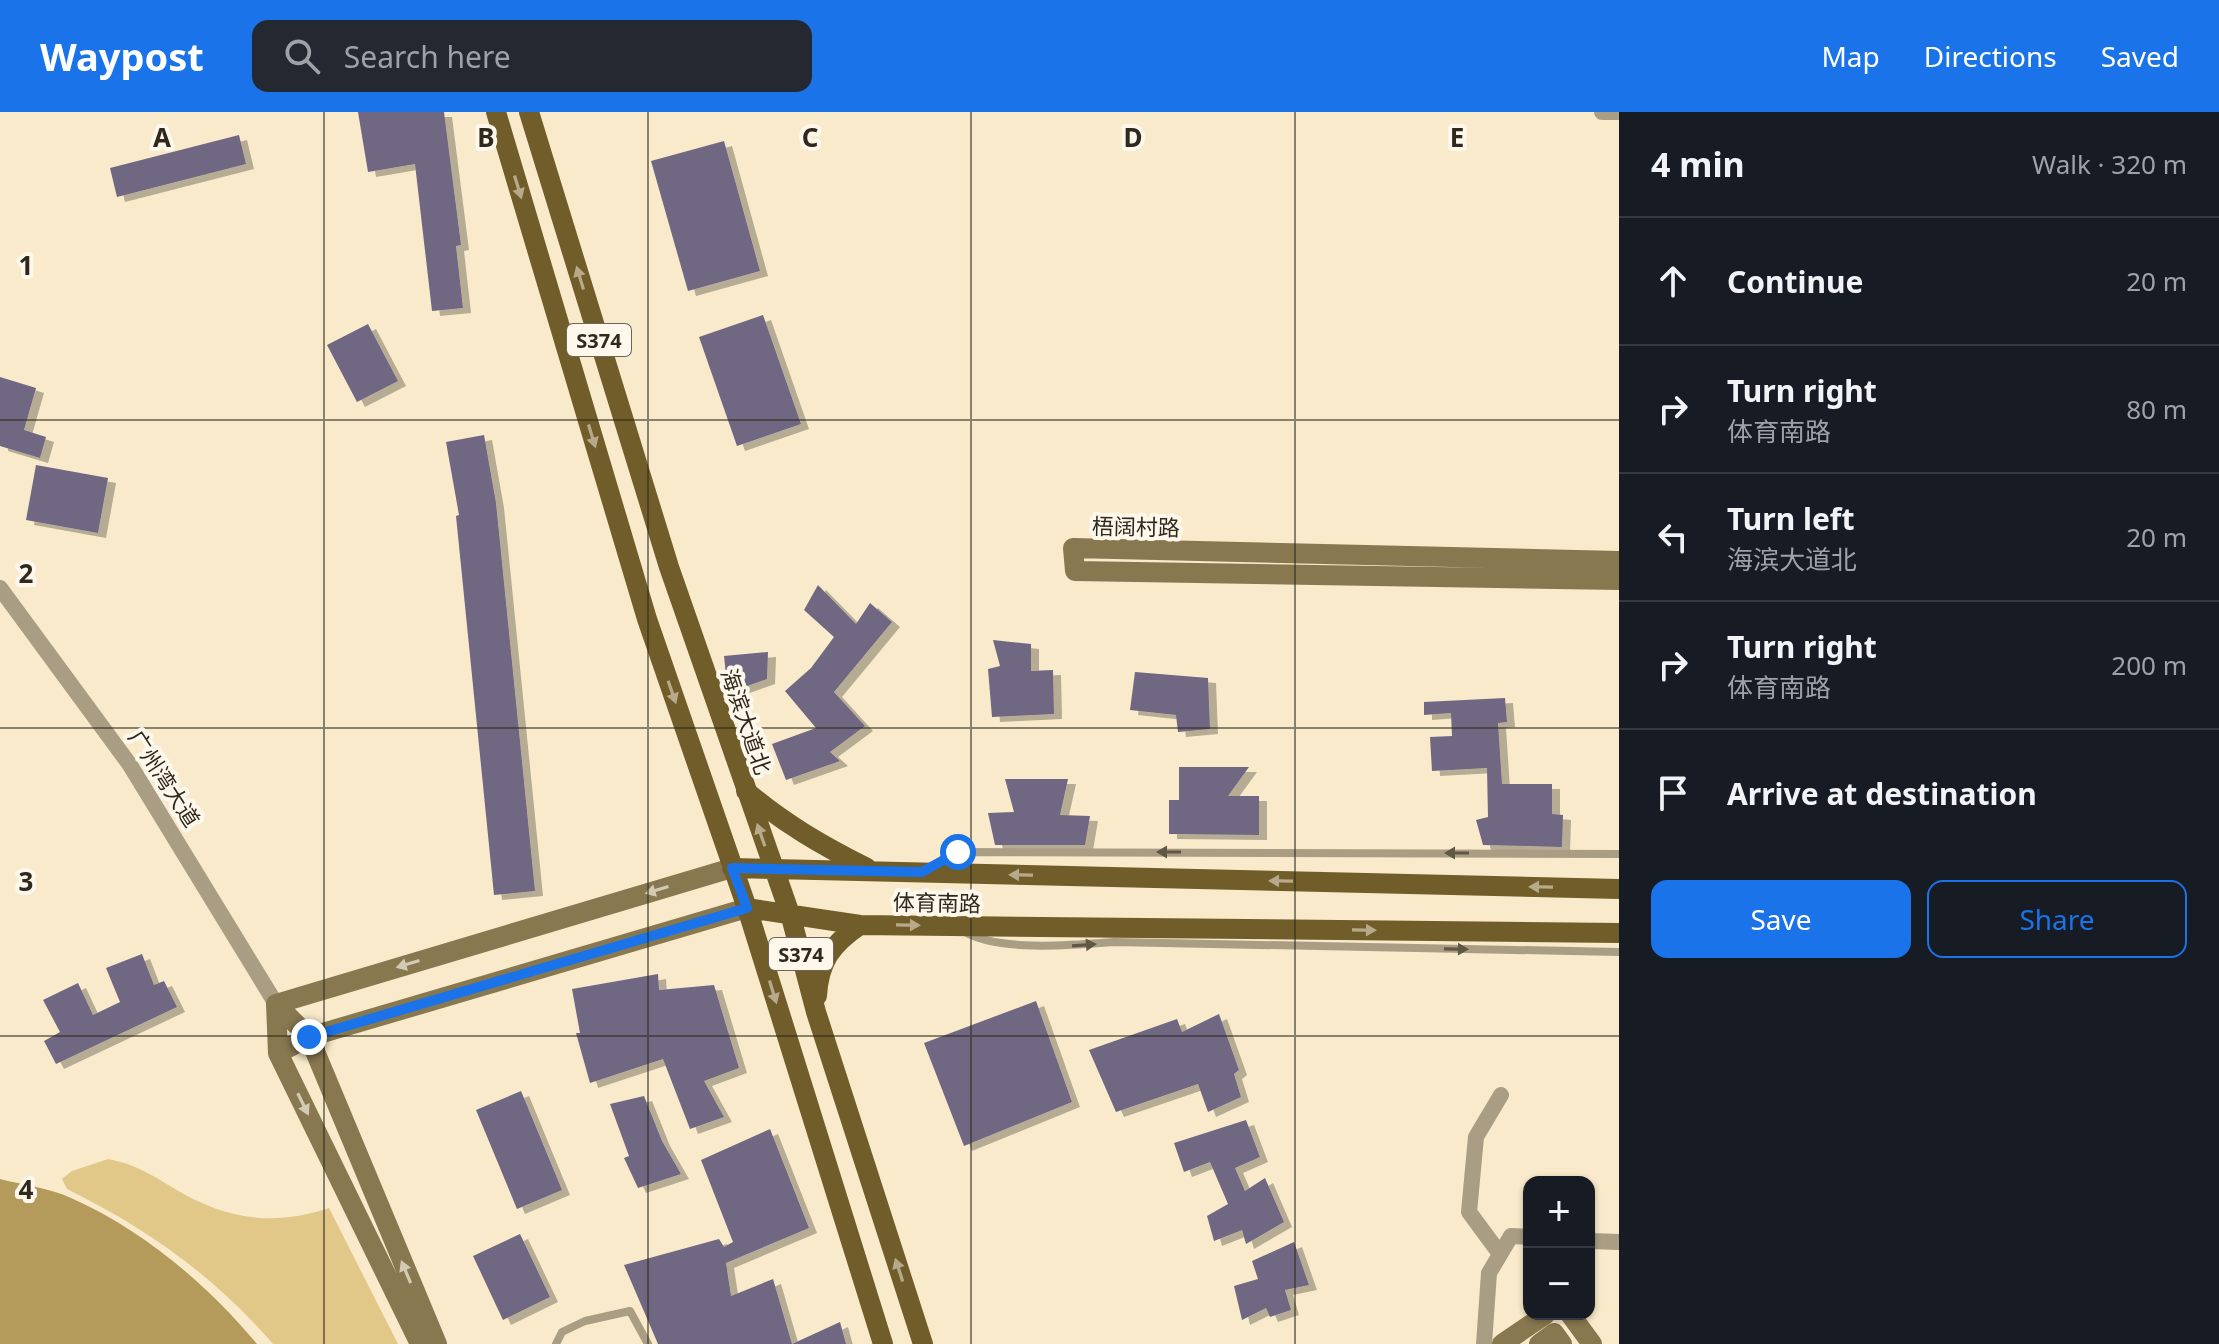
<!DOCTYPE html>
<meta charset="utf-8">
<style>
:root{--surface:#171b24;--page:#242831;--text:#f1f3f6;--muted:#9ea1a6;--line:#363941;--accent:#1a73e8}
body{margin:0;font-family:"Noto Sans","Noto Sans SC",sans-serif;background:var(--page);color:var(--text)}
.controls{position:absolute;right:24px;bottom:24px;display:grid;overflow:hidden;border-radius:16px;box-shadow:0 2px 6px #0004}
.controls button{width:72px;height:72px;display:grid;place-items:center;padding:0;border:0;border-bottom:2px solid var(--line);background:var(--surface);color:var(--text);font:40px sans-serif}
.stop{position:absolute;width:24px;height:24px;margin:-18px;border:6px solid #1a73e8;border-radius:50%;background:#fff}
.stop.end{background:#1a73e8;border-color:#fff;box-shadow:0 2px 8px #0008}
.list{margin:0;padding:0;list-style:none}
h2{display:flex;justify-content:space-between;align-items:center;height:104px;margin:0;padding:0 32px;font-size:34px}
h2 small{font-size:26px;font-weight:400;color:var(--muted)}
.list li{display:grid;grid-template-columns:52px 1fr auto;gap:24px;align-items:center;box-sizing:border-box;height:128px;padding:0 32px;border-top:2px solid var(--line)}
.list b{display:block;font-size:30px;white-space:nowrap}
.list p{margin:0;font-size:26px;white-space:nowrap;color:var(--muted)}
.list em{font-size:26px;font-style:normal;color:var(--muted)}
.actions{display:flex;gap:16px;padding:24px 32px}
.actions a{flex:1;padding:18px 0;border:2px solid var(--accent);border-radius:16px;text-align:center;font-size:28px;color:var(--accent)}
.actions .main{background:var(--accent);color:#fff}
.icon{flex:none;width:44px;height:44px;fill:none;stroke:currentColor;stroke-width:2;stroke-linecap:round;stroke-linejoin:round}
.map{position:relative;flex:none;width:1619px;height:1232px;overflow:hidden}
header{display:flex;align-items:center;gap:48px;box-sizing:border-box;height:112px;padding:0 40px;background:var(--accent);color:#fff}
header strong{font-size:38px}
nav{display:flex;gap:44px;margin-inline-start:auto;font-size:28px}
.search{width:560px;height:72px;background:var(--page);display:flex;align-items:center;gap:20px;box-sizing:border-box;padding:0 28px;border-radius:16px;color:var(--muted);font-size:30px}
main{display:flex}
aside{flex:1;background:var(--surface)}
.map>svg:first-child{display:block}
.green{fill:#e1c788}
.water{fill:#b49a5b}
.building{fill:#706783;filter:url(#shadow)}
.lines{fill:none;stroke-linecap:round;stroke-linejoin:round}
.lane{stroke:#a99d83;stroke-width:8}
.street{stroke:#a99d83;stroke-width:16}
.secondary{stroke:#887850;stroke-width:20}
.primary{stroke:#715d2a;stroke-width:20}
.oneway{fill:#b7aa8a}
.oneway2{fill:#605746}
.oneway3{fill:#d4cbb5}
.route{stroke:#1a73e8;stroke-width:10}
.grid{fill:none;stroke:#2f291d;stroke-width:2;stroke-opacity:0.55}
.labels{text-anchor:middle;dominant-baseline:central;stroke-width:8;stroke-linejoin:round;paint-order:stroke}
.shield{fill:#fdf8eb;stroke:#6d675b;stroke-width:2}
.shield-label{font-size:20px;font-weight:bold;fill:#2f291d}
.street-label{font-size:22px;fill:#2f291d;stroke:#fdf8eb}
.grid-label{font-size:26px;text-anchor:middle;font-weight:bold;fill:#2f291d;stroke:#fdf8eb;stroke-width:8;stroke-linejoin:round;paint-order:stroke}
</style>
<header>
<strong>Waypost</strong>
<div class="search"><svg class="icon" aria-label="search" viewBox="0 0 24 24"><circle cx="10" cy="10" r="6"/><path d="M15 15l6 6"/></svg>Search here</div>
<nav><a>Map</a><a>Directions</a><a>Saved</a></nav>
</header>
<main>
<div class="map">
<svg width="1619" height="1232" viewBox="0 0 1619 1232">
<defs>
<filter id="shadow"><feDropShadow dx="8" dy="5" stdDeviation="0" flood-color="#0004"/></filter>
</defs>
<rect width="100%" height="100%" fill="#f8eaca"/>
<path class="green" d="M108,1047C135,1052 152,1063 175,1077C225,1107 273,1115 329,1096L398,1232H273C213,1163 148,1117 67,1077L62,1067L72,1059Z"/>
<path class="water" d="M0,1067C23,1073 50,1076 71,1086C143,1118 207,1172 257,1232H0Z"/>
<path class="building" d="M358,0H444L461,133L456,134L463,196L432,199L415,52L368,60Z
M239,23L246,52L117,85L110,56Z
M724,29L760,159L688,179L651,49Z
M763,203L801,312L737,334L699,225Z
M368,212L398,269L357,290L327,233Z
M0,265L36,276L24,318L46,325L40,346L0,334Z
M484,323L496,391L535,779L494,783L456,404L459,403L446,330Z
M36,353L108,366L98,421L26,408Z
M818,473L856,512L870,491L892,510L834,580L865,614L830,640L840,649L786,668L772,632L816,616L785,579L811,556L834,525L804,498Z
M993,528L1031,532V559L1053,558L1054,602L992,605L988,557L1000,554Z
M768,540L767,567L728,581L724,544Z
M1135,560L1208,566L1210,617L1178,620L1176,603L1130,598Z
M1505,586L1507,610L1498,611L1502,672H1552V702L1563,703L1562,735L1483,733L1476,708L1488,705L1487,656L1432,659L1430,625L1452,624L1451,601L1424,603V590Z
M1179,655H1249L1228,684H1259V723L1169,722V688H1179Z
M1005,667H1068L1060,703L1090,704L1085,733H995L988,701L1014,700Z
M142,842L154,873L164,869L177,895L56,952L44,929L60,920L43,888L78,871L93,903L120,890L106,856Z
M658,862L659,878L714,873L739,956L704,969L724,1005L690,1017L663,947L590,971L576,921H580L572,877Z
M1036,889L1072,990L964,1034L924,931Z
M1219,902L1239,958L1234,962L1241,985L1208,1000L1198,972L1116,1000L1089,938L1177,907L1182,920Z
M521,979L562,1078L517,1097L476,998Z
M644,984L662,1029L681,1062L638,1076L624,1046L629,1044L610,992Z
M1246,1008L1260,1045L1235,1056L1245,1079L1265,1066L1284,1110L1246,1132L1242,1118L1214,1129L1207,1104L1228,1092L1210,1050L1184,1060L1174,1031Z
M770,1017L809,1116L726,1151L731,1184L773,1167L792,1232L840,1210L846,1232H658L624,1153L719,1127L724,1135L733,1130L701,1048Z
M520,1122L550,1185L503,1208L473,1144Z
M1294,1130L1309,1173L1285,1178L1291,1198L1270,1205L1266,1196L1242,1208L1234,1174L1258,1167L1252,1149Z"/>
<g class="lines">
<path class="lane" d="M932,755L958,740L1619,742
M965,820C1000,840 1074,833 1114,830L1619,840
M556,1232L562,1220L585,1209L630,1199L648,1232"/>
<path class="street" d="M1602,0H1619
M0,476L130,653L276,892
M1589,1129L1619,1130
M1500,1142L1469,1100L1476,1025L1501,983
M1484,1232L1489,1161L1511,1124L1529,1125"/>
<path class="secondary" d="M1619,449L1073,436L1075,459L1619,468
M276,892L732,756
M276,892L309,925L437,1232
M276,892L278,941L420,1232
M278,941L309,925L747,796
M1570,1202L1592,1232
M1502,1232L1546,1202
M1539,1232L1554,1221L1562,1232"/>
<path class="primary" d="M496,0L647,507L747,796L883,1232
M529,0L669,455L791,805L816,900L923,1232
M746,679C783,711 823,734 867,756
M732,756L1619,777
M747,796L860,813L1619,821
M817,884C819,849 832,832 860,813"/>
</g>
<defs><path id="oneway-solid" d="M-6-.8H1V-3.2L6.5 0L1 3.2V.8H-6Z" transform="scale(2)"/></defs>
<g class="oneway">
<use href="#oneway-solid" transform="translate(518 75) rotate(73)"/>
<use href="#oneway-solid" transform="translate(580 166) rotate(-107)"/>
<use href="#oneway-solid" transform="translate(592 324) rotate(73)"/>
<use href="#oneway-solid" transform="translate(672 580) rotate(71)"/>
<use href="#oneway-solid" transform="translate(761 723) rotate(-109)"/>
<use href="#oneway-solid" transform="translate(1021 763) rotate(-179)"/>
<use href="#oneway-solid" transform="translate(1281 769) rotate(-179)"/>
<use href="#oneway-solid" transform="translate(1541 775) rotate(-179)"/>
<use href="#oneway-solid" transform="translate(908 813) rotate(1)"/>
<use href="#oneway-solid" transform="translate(1364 818) rotate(1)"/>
<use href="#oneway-solid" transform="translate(773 880) rotate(73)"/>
<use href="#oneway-solid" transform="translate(899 1158) rotate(-108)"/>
</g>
<g class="oneway2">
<use href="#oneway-solid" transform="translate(1169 740) rotate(180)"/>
<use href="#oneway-solid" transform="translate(1457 741) rotate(-180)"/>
<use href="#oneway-solid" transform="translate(1084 833) rotate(-4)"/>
<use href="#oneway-solid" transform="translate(1456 837) rotate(1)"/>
</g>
<g class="oneway3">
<use href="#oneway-solid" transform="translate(657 778) rotate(163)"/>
<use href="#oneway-solid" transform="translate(408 852) rotate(163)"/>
<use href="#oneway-solid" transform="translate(303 992) rotate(64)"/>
<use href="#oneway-solid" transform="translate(406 1160) rotate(-113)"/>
</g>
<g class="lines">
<path class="route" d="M309,925L747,796L732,756L922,760L958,740"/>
</g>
<path class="grid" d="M324,0V1232M648,0V1232M971,0V1232M1295,0V1232M0,308H1619M0,616H1619M0,924H1619"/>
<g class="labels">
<g class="shield">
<rect x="567" y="212" width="64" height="32" rx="6"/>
<rect x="769" y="826" width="64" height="32" rx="6"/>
</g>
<g class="shield-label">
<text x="599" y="228">S374</text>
<text x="801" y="842">S374</text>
</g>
<g class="street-label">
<text transform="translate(1136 414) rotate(1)">梧阔村路</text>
<text transform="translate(747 609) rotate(71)">海滨大道北</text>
<text transform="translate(165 666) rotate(57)">广州湾大道</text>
<text transform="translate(937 790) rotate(1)">体育南路</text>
</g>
</g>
<g class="grid-label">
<text x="162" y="35">A</text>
<text x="486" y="35">B</text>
<text x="810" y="35">C</text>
<text x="1133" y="35">D</text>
<text x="1457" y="35">E</text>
<text x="26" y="163">1</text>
<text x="26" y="471">2</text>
<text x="26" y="779">3</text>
<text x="26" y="1087">4</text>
</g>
</svg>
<div class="controls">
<button>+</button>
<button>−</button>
</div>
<div class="stop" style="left:958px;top:740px"></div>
<div class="stop end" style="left:309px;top:925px"></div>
</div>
<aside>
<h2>4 min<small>Walk · 320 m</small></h2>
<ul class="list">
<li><svg class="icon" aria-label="ahead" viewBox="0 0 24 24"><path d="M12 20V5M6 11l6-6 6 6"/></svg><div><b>Continue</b></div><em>20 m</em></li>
<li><svg class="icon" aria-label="right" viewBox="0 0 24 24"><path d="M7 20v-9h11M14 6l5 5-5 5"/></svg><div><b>Turn right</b><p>体育南路</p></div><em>80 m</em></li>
<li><svg class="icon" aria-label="left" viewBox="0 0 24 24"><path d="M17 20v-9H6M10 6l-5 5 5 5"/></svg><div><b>Turn left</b><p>海滨大道北</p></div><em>20 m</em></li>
<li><svg class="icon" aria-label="right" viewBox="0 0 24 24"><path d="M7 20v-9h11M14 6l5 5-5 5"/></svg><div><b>Turn right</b><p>体育南路</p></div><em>200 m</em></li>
<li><svg class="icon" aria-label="arrive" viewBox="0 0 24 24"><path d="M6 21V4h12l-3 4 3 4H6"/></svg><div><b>Arrive at destination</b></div></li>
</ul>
<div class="actions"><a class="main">Save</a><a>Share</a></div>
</aside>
</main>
